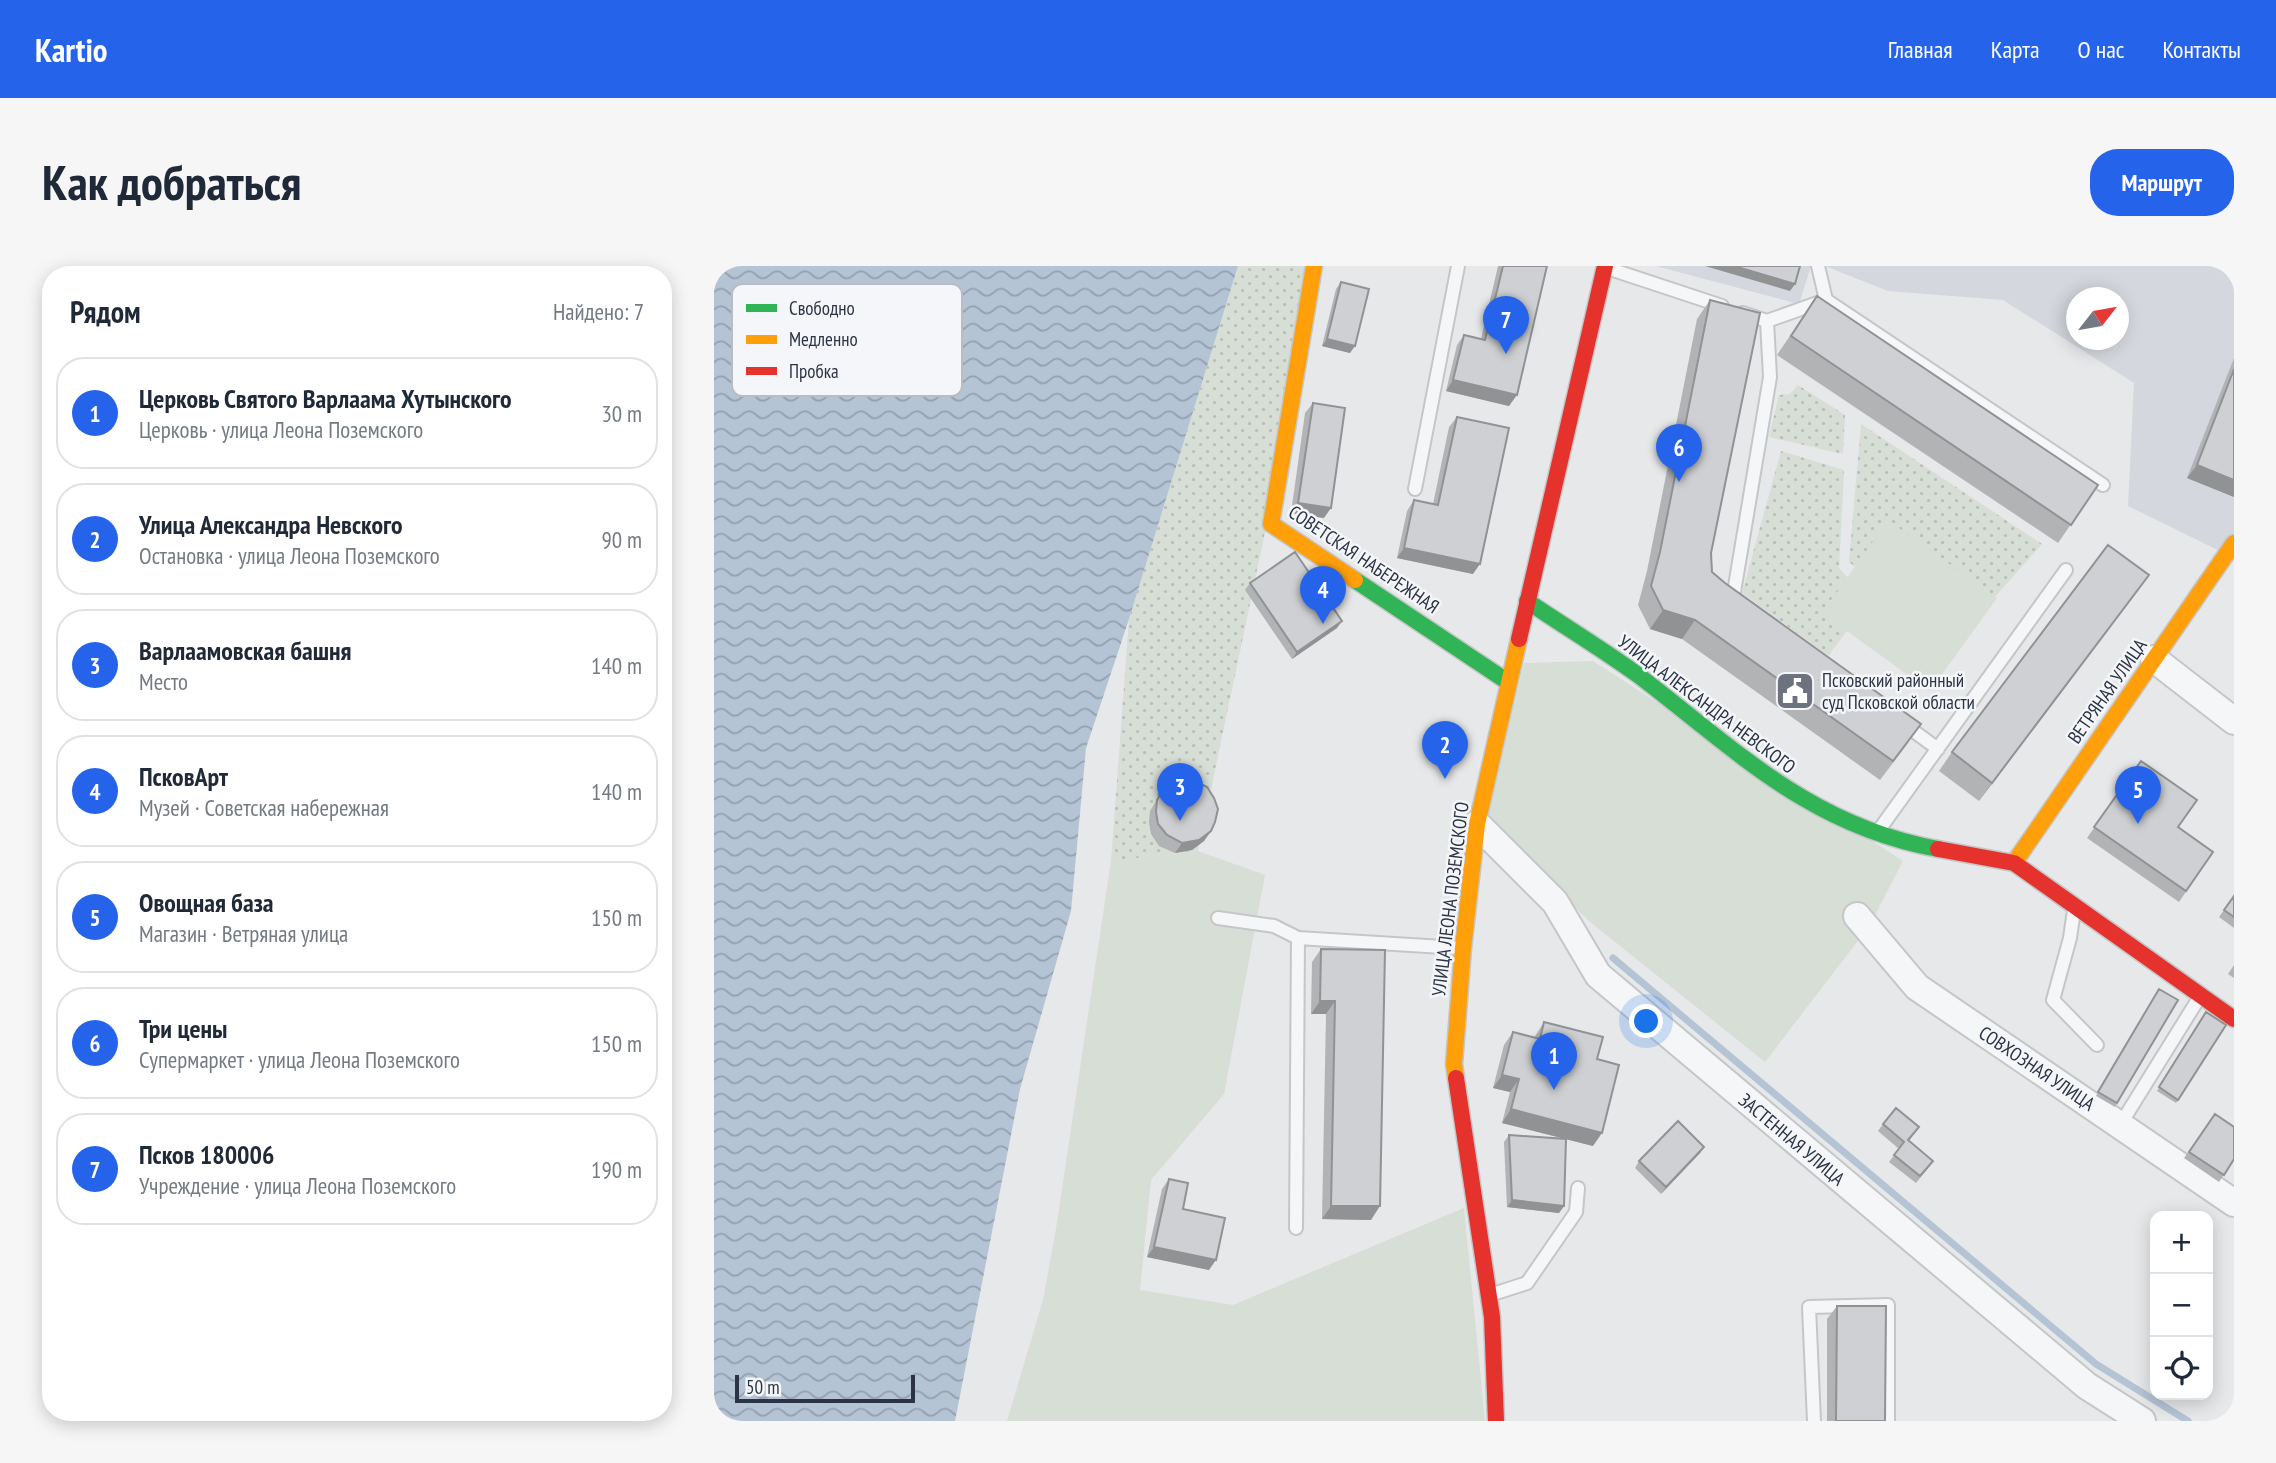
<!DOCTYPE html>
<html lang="ru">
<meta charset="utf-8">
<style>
:root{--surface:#fff;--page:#f6f6f7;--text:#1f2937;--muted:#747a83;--line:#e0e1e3;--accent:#2563eb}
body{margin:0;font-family:"PT Sans Narrow",sans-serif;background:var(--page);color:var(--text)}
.controls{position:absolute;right:21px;bottom:21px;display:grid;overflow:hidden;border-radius:14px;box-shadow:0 4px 18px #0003}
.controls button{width:63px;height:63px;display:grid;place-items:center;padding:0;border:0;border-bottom:2px solid var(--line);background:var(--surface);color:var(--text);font:35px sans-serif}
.compass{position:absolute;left:1352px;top:21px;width:63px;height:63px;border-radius:50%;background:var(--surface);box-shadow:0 4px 18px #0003;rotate:59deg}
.scale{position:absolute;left:21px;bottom:18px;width:180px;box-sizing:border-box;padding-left:7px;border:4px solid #2b3445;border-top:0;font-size:19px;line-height:24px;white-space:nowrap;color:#2b3445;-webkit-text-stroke:5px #f4f6f9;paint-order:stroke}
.you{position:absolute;left:933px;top:756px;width:24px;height:24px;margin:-18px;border:5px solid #fff;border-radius:50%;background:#1a73e8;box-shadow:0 0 0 10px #1a73e833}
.badge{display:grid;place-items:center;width:46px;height:46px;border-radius:50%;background:var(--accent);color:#fff;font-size:23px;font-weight:700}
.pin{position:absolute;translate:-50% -58px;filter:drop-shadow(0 2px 4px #0008)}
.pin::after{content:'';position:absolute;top:37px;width:24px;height:21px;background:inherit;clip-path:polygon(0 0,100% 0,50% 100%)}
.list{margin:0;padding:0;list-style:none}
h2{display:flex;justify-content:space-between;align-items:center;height:91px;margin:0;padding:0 28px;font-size:30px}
h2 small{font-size:23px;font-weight:400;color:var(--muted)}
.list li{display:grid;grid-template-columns:46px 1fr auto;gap:21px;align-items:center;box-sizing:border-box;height:112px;margin:0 14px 14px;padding:0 14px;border:2px solid var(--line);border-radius:28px}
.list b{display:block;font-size:26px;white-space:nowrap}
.list p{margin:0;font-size:23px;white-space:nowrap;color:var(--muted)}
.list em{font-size:23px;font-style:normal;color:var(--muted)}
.icon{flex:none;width:38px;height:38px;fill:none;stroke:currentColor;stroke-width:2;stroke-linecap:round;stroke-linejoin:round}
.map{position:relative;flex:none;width:1520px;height:1155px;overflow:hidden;border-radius:28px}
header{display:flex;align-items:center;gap:42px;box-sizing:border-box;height:98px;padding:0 35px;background:var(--accent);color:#fff}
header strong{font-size:33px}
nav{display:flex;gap:38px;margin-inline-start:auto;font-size:24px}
.intro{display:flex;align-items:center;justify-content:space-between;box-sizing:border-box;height:168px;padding:0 42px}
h1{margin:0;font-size:49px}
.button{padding:18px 32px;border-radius:28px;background:var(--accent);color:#fff;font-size:24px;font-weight:700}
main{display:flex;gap:42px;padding:0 42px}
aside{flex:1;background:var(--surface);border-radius:28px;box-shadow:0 4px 18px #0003}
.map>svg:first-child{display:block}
.built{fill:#d4d7dd;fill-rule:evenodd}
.grass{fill:url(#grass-dots)}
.park{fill:#d6ded6}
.water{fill:url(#water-waves)}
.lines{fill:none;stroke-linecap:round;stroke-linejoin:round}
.stream{stroke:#b4c4d5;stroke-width:7}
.lane-casing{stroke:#c4c6c8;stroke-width:16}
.street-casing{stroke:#c4c6c8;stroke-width:30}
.fast-casing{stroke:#c4c6c8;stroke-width:19}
.slow-casing{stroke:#c4c6c8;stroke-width:19}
.jam-casing{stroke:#c4c6c8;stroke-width:19}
.lane{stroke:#f5f6f7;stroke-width:12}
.street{stroke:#f5f6f7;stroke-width:26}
.fast{stroke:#30b455;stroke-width:16}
.slow{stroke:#ff9f0a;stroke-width:16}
.jam{stroke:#e5322d;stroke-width:16}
.wall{fill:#b1b3b5}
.shaded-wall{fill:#909294}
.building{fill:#ced0d3;stroke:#909294;stroke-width:2}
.labels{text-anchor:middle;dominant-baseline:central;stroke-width:5;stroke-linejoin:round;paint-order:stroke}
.street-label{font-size:19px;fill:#2b3445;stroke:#f4f6f9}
.poi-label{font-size:19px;fill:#2b3445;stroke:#f4f6f9;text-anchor:start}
.key{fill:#f4f6f9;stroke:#b8bcc3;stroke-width:2}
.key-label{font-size:19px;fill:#2b3445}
</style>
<header>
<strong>Kartio</strong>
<nav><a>Главная</a><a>Карта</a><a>О нас</a><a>Контакты</a></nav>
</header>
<div class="intro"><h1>Как добраться</h1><a class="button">Маршрут</a></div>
<main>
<aside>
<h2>Рядом<small>Найдено: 7</small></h2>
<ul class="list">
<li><span class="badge">1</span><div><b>Церковь Святого Варлаама Хутынского</b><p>Церковь · улица Леона Поземского</p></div><em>30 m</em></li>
<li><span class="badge">2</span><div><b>Улица Александра Невского</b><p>Остановка · улица Леона Поземского</p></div><em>90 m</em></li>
<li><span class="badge">3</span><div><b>Варлаамовская башня</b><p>Место</p></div><em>140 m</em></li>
<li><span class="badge">4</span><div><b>ПсковАрт</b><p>Музей · Советская набережная</p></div><em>140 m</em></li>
<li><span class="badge">5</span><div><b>Овощная база</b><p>Магазин · Ветряная улица</p></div><em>150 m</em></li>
<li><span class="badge">6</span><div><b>Три цены</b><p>Супермаркет · улица Леона Поземского</p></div><em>150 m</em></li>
<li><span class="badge">7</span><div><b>Псков 180006</b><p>Учреждение · улица Леона Поземского</p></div><em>190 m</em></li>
</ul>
</aside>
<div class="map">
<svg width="1520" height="1155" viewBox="0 0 1520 1155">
<defs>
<pattern id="grass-dots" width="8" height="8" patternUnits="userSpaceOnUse" patternTransform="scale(1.75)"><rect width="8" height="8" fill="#d6ded6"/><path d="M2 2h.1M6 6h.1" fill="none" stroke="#b8bfb9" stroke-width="1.8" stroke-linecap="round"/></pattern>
<pattern id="water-waves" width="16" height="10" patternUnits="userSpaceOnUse" patternTransform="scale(1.75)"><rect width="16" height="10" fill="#b4c4d5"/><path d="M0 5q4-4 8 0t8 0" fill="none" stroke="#93a0af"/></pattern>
</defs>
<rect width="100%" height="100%" fill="#e6e8ea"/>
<path class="built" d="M942,0H1097L1085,38Z
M1111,0H1520V292L1414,240L1420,117L1289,34L1174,25ZM1363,32H1405V74H1363Z"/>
<path class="grass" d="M524,0H607L484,585L397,595L415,353Z
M1084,119L1131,149L1129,188L1055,171L1065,129L1076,128Z
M1147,158L1328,278L1238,379L1135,296Z
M1067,185L1130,204L1125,302L1156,335L1114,390L1028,327Z"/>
<path class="park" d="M1174,254L1283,332L1216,425L1108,347Z
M879,395L1189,595L1156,659L1051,796L875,655L772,555L810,397Z
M484,585L551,609L510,828L437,914L426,1024L519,1039L750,942L771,1155H293L329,1034L342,963L397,595Z"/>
<path class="water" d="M0,0H524L415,353L372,482L357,645L306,823L241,1155H0Z"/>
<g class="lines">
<path class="stream" d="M899,692L1382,1098L1474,1155"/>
<g class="lane-casing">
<path id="lane" d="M1104,0L1112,34
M896,3L1008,40
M1053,55L1112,34L1389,219
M701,223L744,0
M1026,337L1019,332L1056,111L1053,55L1029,47
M1190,458L1224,483
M1165,564L1352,304
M1360,644L1356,672L1339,734L1383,779
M504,652L560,660L584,672
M1406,859L1485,732
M582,962L584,672L745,682
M779,1028L813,1017L862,946L864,922
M1100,1155L1095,1041L1174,1039V1155"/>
</g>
<g class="street-casing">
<path id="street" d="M1440,393L1520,455
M763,558L841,636L884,709L1373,1120L1428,1155
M1143,650L1203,721L1520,937"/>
</g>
<g class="fast-casing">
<path id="fast" d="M641,314L794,416
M813,335C850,360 888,383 924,409C1022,484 1096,560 1224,583"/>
</g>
<g class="slow-casing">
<path id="slow" d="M600,0L557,258L641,314
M1300,597L1520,277
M742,812L740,798L749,682L763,558L805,373"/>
</g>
<g class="jam-casing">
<path id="jam" d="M805,373L891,0
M1224,583L1300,597L1520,753
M742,812L778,1051L782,1155"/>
</g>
<use href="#lane" class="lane"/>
<use href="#street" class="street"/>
<use href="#fast" class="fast"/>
<use href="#slow" class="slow"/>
<use href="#jam" class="jam"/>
</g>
<path class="wall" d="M784,0H833L795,140L732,125L743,79L750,69L767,73Z
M627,16L636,87L608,80L622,23Z
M1103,30L1384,219L1344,277L1063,89Z
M996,34L998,306L1194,477L1166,514L968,373L936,363L924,339L933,305L983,53Z
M1520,92V231L1473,212Z
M599,137L610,252L577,247L591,147Z
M743,151L759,308L683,292L693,245L700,234L719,238L735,161Z
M536,317L623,362L578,393L531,324Z
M1421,328L1265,535L1225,505L1238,486Z
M1427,495L1464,561L1499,586L1465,636L1373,572Z
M449,524L497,565L490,575L478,584L461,587L445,580L437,568L435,556L436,545Z
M1520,630V662L1505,651Z
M607,683L671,684L657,954L608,953L612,748H597L598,696Z
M1520,699V712L1514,708Z
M1445,723L1464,734L1401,841L1382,830Z
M1492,746L1512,759L1462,837L1443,825Z
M830,756L883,793L879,880L852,873L850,940L845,947L793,941L790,876L795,869L848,872L788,857L796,826L779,822L790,779L799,766L820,772Z
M1501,848L1520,893L1505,916L1470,892Z
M1169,858L1205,861L1195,875L1214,902L1202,917L1175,896L1185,883L1164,865Z
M990,881L986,887L947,928L921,902L925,895Z
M455,913L469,943L495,1004L433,991L448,923Z
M1123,1040L1171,1155H1113V1053Z"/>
<path class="shaded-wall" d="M991,0H1020L1081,18L1076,25Z
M613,73L641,80L636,87L608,80Z
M739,114L803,129L795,140L732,125Z
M1483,199L1520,214V231L1473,212Z
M584,237L617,242L610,252L577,247Z
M690,282L766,298L759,308L683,292Z
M1435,309L1421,328L1265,535L1278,517Z
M949,344L981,354L968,373L936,363Z
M628,355L623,362L578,393L583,386Z
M497,565L490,575L478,584L461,587L468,577Z
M606,735H621L612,748H597Z
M788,809L805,813L796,826L779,822Z
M797,843L888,867L879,880L788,857Z
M990,881L986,887L947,928L952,921Z
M798,934L850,940L845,947L793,941Z
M617,940H666L657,954L608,953Z
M440,981L502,994L495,1004L433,991Z"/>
<path class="building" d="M789,0H833L803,129L739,114L750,69L771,74Z
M1020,0H1086L1081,18Z
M627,16L655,23L641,80L613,73Z
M1103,30L1384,219L1357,259L1077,70Z
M996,34L1046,47L997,287L998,306L1011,317L1207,458L1179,495L981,354L949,344L937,320L946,286Z
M1520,103V214L1483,199Z
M599,137L631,142L617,242L584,237Z
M743,151L795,162L766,298L690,282L700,234L724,239Z
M1394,279L1435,309L1278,517L1238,486Z
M581,286L628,355L583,386L536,317Z
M1427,495L1483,534L1464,561L1499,586L1472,625L1380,561Z
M471,513L483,516L493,521L500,532L504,543L501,556L497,565L485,574L468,577L453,569L444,558L442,546L443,534L449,524L459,517Z
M1520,630V651L1510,644Z
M607,683L671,684L666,940H617L621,735H606Z
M1445,723L1464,734L1403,837L1384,826Z
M1492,746L1512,759L1464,834L1445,821Z
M830,756L889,771L883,793L905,799L888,867L797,843L805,813L788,809L799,766L826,773Z
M1182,842L1205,861L1194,874L1219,895L1206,910L1180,889L1190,876L1169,858Z
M1501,848L1520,861V893L1510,909L1475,886Z
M964,855L990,881L952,921L925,895Z
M795,869L852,873L850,940L798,934Z
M455,913L474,917L469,943L511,952L502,994L440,981Z
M1123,1040H1172L1171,1155H1122Z"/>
<defs>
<g id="civic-square" transform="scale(2.0125)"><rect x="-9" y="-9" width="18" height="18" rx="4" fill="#6c737f" stroke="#f4f6f9"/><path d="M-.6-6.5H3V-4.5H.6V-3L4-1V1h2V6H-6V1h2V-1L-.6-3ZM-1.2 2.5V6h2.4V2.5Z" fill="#fff"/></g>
</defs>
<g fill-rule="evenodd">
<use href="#civic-square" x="1081" y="425"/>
</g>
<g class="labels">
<g class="street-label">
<text transform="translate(650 293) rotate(34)">СОВЕТСКАЯ НАБЕРЕЖНАЯ</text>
<text transform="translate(1393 425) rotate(-55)">ВЕТРЯНАЯ УЛИЦА</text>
<text transform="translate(993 438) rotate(37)">УЛИЦА АЛЕКСАНДРА НЕВСКОГО</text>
<text transform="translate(736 633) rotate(-83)">УЛИЦА ЛЕОНА ПОЗЕМСКОГО</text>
<text transform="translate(1323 802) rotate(34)">СОВХОЗНАЯ УЛИЦА</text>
<text transform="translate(1078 873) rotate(40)">ЗАСТЕННАЯ УЛИЦА</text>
</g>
<g class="poi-label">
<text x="1108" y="414">Псковский районный<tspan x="1108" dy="22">суд Псковской области</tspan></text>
</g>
</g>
<rect x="18" y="18" width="230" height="112" rx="10" class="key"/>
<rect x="32" y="38" width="31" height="8" fill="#30b455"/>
<rect x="32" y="69" width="31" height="9" fill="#ff9f0a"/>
<rect x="32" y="101" width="31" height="8" fill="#e5322d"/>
<g class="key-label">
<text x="75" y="49">Свободно</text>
<text x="75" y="80">Медленно</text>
<text x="75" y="112">Пробка</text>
</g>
</svg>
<div class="controls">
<button>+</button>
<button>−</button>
<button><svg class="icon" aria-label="locate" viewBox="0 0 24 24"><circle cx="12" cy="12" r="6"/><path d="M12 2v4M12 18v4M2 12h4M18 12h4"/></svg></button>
</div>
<svg class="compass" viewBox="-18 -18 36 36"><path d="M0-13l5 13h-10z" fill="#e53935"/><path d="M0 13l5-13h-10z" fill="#747a83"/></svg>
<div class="scale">50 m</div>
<div class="you"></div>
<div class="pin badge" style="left:840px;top:824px">1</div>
<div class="pin badge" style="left:731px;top:513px">2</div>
<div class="pin badge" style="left:466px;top:555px">3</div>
<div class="pin badge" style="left:609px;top:358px">4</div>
<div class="pin badge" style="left:1424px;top:558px">5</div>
<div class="pin badge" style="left:965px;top:216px">6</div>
<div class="pin badge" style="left:792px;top:88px">7</div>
</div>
</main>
